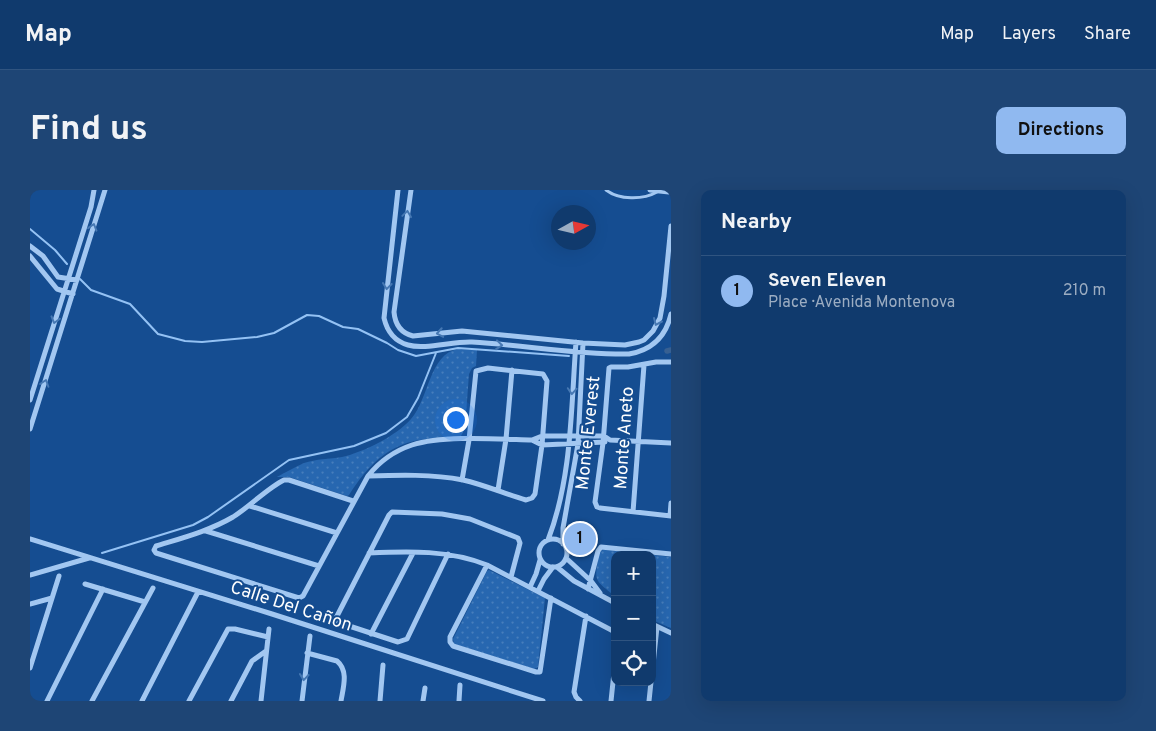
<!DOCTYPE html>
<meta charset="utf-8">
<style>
:root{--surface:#103a6d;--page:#1e4575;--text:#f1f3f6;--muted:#9cadc2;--line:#305480;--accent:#90b9f0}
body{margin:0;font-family:Overpass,sans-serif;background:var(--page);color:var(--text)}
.controls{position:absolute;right:15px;bottom:15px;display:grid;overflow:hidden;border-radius:10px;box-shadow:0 5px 20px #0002}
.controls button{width:45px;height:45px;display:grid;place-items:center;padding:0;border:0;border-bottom:1px solid var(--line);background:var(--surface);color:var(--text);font:25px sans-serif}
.compass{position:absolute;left:521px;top:15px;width:45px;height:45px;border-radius:50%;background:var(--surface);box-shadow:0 5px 20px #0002;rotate:82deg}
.you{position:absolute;left:425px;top:229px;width:18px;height:18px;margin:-12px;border:4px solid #fff;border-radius:50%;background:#1a73e8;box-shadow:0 0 0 8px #1a73e833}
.badge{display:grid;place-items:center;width:32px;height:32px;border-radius:50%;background:var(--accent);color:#111;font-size:16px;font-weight:700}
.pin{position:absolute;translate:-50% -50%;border:2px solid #fff;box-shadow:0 1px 5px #0006}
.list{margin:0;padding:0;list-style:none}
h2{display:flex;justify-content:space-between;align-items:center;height:65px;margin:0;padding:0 20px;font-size:21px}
h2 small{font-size:16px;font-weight:400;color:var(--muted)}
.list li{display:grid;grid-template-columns:32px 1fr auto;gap:15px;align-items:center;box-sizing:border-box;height:70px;padding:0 20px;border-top:1px solid var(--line)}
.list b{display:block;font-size:19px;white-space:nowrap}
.list p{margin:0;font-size:16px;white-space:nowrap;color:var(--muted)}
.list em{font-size:16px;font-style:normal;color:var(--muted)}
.icon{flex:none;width:28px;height:28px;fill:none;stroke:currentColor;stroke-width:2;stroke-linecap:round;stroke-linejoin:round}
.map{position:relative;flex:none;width:641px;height:511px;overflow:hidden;border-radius:10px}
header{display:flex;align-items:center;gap:30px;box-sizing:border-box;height:70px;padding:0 25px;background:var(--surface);border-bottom:1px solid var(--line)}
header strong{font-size:24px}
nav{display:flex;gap:28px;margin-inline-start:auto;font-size:18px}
.intro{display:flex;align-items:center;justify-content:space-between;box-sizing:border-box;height:120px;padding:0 30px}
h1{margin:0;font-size:35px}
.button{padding:12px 22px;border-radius:10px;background:var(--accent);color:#111;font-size:18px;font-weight:700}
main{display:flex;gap:30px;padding:0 30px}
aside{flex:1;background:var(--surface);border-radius:10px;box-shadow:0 5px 20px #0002}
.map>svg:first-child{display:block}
.park{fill:url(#park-dots)}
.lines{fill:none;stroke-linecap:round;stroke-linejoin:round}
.stream{stroke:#94c2f4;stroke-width:2}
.canal{stroke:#376092;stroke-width:5.5}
.building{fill:url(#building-hatch);filter:url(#shadow)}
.lane{stroke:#a2c7f1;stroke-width:3}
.street{stroke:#a2c7f1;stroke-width:5}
.oneway{stroke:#4678b3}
.labels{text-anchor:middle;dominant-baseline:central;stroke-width:4;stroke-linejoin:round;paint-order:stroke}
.street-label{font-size:18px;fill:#fff;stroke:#154d91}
</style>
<header>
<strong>Map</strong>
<nav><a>Map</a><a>Layers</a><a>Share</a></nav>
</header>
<div class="intro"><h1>Find us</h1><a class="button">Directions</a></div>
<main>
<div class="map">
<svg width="641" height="511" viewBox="0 0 641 511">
<defs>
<pattern id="park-dots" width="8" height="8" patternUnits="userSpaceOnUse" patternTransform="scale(1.25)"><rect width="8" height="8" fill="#2767b0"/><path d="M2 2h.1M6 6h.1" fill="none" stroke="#477ebc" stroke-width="1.8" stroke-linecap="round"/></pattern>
<pattern id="building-hatch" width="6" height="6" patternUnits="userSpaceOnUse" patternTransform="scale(1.25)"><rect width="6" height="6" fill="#3d77b9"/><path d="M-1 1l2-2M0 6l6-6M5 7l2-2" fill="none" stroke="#446282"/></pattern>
<filter id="shadow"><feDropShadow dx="-2" dy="2" stdDeviation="0" flood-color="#0009"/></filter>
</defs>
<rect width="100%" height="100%" fill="#154d91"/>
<path class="park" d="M428,159L447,160L446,176L442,178L439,184L435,238L431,246C421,250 407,248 396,249C359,253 338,275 319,305L317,306L259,287H247C256,282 265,277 274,273C286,269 300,269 312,267C334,262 366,246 381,229C399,209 399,164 428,159Z
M574,359L641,367V438L622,430V365H585V406C562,388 565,391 569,363Z
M459,380L515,408L508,477L504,479L424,454L423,449L457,381Z"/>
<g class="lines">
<path class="stream" d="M0,39L25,60L37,74
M50,89L61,100L100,114L128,144L155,151L172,152L227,147L244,143L277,125L289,126L313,137L328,139L357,153L368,160L386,166L428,158L539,166
M72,363L163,335L178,327L259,270L324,256L356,243L377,227L388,208L406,163"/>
<path class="canal" d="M637,161L641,160"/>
</g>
<path class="building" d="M538,334L563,337L562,359L542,357L539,353Z"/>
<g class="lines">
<path class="lane" d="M576,0C589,10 613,10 627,2"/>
<path class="street" d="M368,0L354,128C357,141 364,151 378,155C395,160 423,151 442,152C495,155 547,165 599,164C622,160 636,146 641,124
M381,0L364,122C365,134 371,143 383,146L432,141L553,153L595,155L609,152L614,150L623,141L630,128L634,106L641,36
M620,0L639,2
M0,56L13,66L28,87L47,90
M0,66L27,99L43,104
M641,172H626L598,177H581L579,178L573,253L565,312L567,317L570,318L641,326
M0,210L61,17L64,0
M0,239L75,0
M502,250L512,255L575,252
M338,286C369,285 402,284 433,290C455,295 475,304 496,310L502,308L505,304L512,255L517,191L513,184L458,178L446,181L439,250L432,290
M468,300L476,249L482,180
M323,311L259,290H254C239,297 219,317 203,327C179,341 152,348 126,356L124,360L126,363L269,408L273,406L338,286C349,272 364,261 382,255C413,245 468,249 502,250L512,246H574L580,250L641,253
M220,316L307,343
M603,322L614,175
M640,326L641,313
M176,341L289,376
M509 363a14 14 0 1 1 28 0a14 14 0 1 1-28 0Z
M0,349L242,424L513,511
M518,350C542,288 541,218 546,152
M533,354V338L548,254L553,153
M339,363C379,361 420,360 457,375L585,442
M418,364L377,449L368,452L307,432L306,428L359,325L362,322L412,324L440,329L488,348L490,353L481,387
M536,368L561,391L570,403
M457,375L420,447V452L423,456L506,482H510L521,408
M527,377L544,391L585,413
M0,385L59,368
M55,394L115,412
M500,397L506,384L510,370
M558,399L568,361L571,357L641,364
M508,401L514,389L523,377
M0,414L22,408
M622,434L641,443
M341,444L383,363
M277,463L307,471C319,481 313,498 311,511
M0,478L29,386
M622,484L627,437
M17,511L73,399
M62,511L123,398
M112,511L168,402
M159,511L198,439H205L238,447
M201,511L222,471L236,461
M231,511L239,439
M272,511L280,446
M350,511L353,475
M393,511L395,498
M429,511L430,495
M550,511L546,507L544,502L556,426
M581,511L585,473
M619,511L621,492"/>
</g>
<defs><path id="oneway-chevron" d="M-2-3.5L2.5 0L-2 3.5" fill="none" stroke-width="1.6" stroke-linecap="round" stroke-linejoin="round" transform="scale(1.25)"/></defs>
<g class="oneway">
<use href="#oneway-chevron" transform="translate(377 24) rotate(-82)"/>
<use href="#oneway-chevron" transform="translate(63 37) rotate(-73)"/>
<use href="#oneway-chevron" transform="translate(357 96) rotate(97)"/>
<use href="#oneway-chevron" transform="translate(25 130) rotate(106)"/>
<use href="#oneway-chevron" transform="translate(627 132) rotate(114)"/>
<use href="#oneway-chevron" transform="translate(410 143) rotate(170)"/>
<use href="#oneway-chevron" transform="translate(469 155) rotate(6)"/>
<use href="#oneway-chevron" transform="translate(15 193) rotate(-72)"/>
<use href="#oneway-chevron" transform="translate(542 201) rotate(94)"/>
<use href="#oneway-chevron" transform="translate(274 487) rotate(96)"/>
</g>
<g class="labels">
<g class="street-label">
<text transform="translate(559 243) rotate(-84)">Monte Everest</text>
<text transform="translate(595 248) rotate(-86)">Monte Aneto</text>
<text transform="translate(261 417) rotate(18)">Calle Del Cañon</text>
</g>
</g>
</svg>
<div class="controls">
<button>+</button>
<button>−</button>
<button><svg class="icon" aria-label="locate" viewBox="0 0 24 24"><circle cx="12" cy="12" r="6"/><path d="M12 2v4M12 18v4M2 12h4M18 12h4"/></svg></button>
</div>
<svg class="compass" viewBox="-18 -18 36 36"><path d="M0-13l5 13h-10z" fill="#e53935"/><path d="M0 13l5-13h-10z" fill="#9cadc2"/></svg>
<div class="you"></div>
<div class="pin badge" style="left:550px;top:349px">1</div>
</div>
<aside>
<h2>Nearby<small></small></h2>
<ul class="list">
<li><span class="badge">1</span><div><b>Seven Eleven</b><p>Place · Avenida Montenova</p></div><em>210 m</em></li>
</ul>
</aside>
</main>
